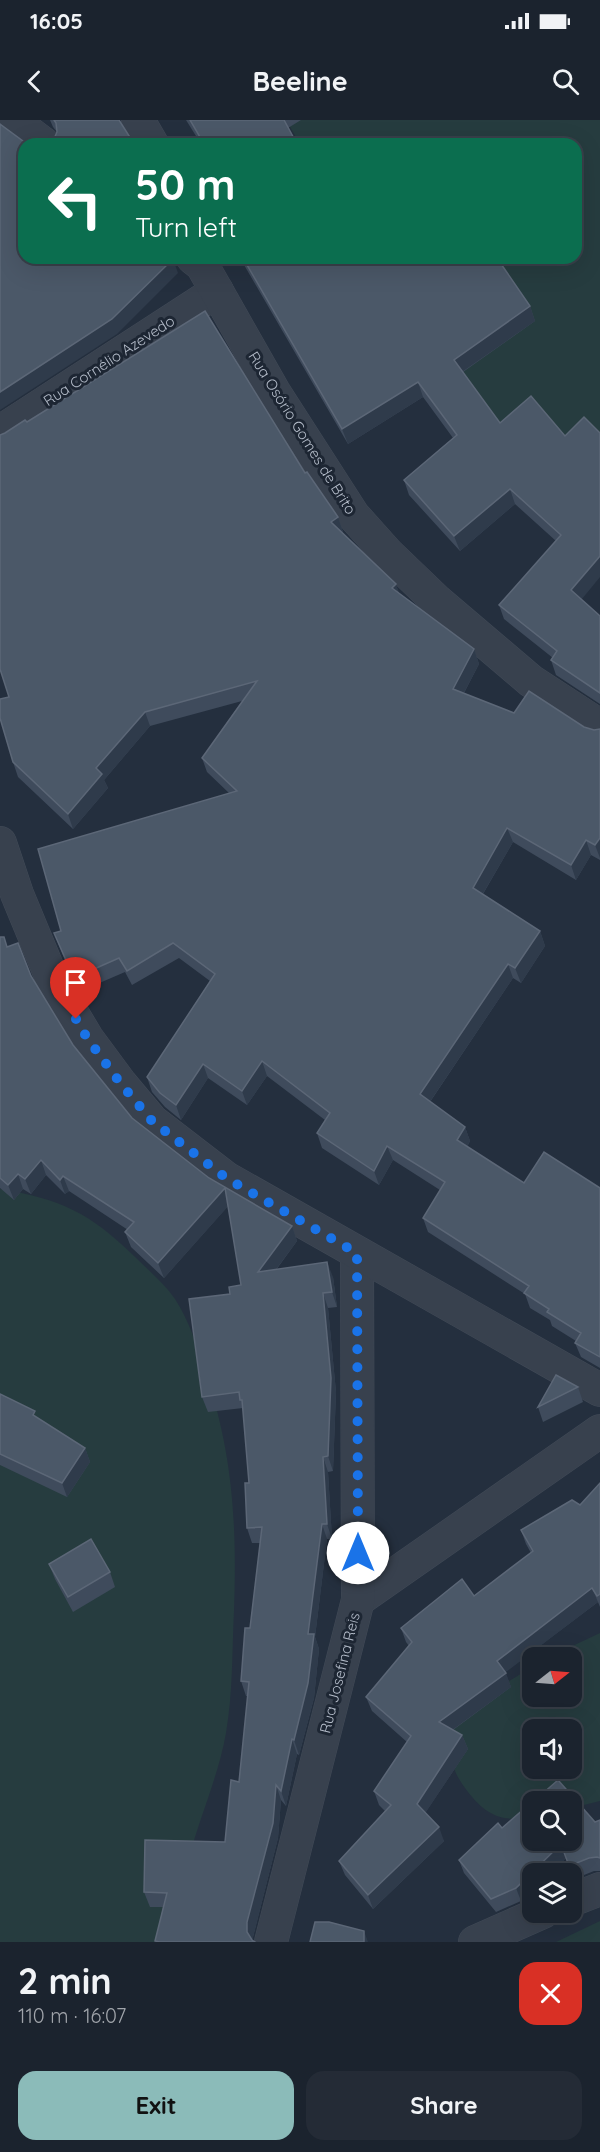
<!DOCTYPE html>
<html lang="en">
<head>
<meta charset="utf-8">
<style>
	:root { --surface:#1b232e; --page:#242b36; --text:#f1f3f6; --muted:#a0a4aa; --line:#39404a; --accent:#8bbbb9 }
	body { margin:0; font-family:Quicksand,sans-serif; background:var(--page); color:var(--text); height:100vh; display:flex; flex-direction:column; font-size:22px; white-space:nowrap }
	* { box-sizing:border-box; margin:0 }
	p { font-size:20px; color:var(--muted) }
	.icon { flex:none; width:33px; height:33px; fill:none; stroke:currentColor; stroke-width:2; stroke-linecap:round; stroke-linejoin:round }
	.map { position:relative; height:1822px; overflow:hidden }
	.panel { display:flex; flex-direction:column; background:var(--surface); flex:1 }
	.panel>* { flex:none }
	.banner { position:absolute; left:18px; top:18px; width:564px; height:126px; border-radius:18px; box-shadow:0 6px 24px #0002,0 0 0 2px var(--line); background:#0b6e4f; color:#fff; overflow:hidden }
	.needle { width:39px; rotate:73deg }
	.fabs { position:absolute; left:522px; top:1527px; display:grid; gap:12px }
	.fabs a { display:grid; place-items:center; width:60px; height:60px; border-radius:12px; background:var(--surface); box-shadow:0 6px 24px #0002,0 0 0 2px var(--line); font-size:30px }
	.pin { position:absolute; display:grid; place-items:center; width:51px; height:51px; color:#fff; margin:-62px -26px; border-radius:50% 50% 50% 0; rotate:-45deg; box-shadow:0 0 6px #0007 }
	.pin .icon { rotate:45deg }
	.me { position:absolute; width:66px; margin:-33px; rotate:0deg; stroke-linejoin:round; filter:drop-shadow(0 0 4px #0008) }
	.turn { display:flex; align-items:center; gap:21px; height:126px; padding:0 18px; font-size:27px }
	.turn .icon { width:78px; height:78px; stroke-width:2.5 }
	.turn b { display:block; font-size:42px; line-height:51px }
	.round { display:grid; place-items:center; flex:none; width:63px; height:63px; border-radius:18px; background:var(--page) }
	.headline { display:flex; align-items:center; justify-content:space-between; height:102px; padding:0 18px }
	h1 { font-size:36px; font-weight:700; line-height:45px }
	.cta { display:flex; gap:12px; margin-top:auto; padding:12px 18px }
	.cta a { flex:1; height:69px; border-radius:18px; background:var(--accent); color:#111; font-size:24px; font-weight:700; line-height:69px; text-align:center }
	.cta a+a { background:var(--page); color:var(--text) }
	.status { display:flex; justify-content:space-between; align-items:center; height:42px; padding:0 30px; background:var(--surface); direction:ltr }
	.status svg { height:16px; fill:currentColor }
	header { display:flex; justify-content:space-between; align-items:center; height:78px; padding:0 18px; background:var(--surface); font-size:27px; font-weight:700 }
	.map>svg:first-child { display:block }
	.green { fill:#263c3f; fill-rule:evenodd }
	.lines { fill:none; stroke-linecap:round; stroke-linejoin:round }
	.minor-casing { stroke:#414a57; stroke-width:34 }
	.tertiary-casing { stroke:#414a57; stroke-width:34 }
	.minor { stroke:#38414e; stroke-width:33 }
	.tertiary { stroke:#38414e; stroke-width:33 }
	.wall { fill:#3f4b5c }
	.shaded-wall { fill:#2f3b4b }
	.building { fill:#4b5868; stroke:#5c6777; stroke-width:1.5 }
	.route { stroke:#1a73e8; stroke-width:10; stroke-dasharray:0 18 }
	.labels { text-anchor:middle; stroke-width:6; stroke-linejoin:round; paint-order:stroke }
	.street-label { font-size:15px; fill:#b4bcc9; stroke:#1d2633 }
</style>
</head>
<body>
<div class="status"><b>16:05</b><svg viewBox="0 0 49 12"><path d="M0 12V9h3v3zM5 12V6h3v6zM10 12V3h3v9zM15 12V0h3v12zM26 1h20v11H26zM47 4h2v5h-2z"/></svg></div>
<header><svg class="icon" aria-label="back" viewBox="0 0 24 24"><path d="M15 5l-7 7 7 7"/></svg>Beeline<svg class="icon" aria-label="search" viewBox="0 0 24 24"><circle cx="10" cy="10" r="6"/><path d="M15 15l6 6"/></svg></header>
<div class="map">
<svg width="600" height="1822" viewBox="0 0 600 1822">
	<rect width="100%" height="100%" fill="#242f3e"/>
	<!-- green -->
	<g class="green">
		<path d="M286 0H600V434L368 138H576V24H300Z"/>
		<path d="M0 1069C61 1079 90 1093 134 1136 148 1150 164 1163 175 1179 189 1201 197 1225 205 1250 233 1334 237 1403 234 1491 232 1532 233 1572 226 1613 220 1648 206 1682 195 1717 185 1752 176 1787 167 1822H0Z"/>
		<path d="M600 1513V1681L572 1688V1682H532V1697C500 1703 484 1694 465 1668 460 1661 454 1652 453 1643 451 1633 452 1621 452 1611L498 1568 532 1547V1576H572V1538L549 1537ZM532 1610H572V1648H532Z"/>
		<path d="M600 1801V1822H556Z"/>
	</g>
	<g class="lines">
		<!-- minor casing -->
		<g class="minor-casing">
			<g id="minor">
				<path d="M138 0 152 24"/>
				<path d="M0 312 217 171"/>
				<path d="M358 1480 600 1311"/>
				<path d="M572 1780 600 1769"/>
				<path d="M271 1822 358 1480 357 1133"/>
				<path d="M475 1822 543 1792"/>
			</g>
		</g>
		<!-- tertiary casing -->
		<g class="tertiary-casing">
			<g id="tertiary">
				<path d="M12 0 44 24"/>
				<path d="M193 138 202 145 274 272 353 395 388 434 437 481 531 561 600 606"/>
				<path d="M0 723 17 774 53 861 87 918 121 964 152 1001 226 1058 600 1270"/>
			</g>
		</g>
		<!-- minor -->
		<use href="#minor" class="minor"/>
		<!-- tertiary -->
		<use href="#tertiary" class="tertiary"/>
	</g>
	<!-- wall -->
	<g class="wall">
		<path d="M50 0H120L53 21 57 12 53 7Z"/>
		<path d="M186 0H301L288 8 297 24H201Z"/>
		<path d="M240 138H325L329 145 530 186 535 201 463 252 500 303 531 276 581 479 600 496V584L556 555 551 540 553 538 504 499 499 485 556 421 515 384 460 431 409 375 404 360 453 318 423 277 348 324Z"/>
		<path d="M27 302 305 353 338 397 343 412 342 413 399 474 474 529 479 544 464 573 514 593 584 607 594 610 600 609V740L591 735 576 760 513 722 483 774 540 811 545 826 521 863 513 858 430 982 465 1007 470 1021 467 1027 524 1063 600 1068V1248L581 1237 575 1223 576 1221 552 1206 550 1200 530 1188 525 1174 428 1112 423 1098 440 1070 393 1040 379 1065 322 1028 317 1013 325 1000 267 956 247 985 208 958 181 1000 165 987 152 972 147 957 210 861 179 838 132 865 125 852 81 871 70 853 54 813 61 811 229 673 207 652 202 638 242 581 150 606 104 660 108 668 73 709 18 657 13 642 9 577 5 313Z"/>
		<path d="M0 817H4L7 827 31 856 73 925 132 998 209 1058 292 1106 297 1121 276 1150 333 1157 337 1187 328 1188 336 1272 333 1351 328 1352 332 1419H327L315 1517 319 1529 314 1578 299 1635 297 1634 286 1686 281 1680 278 1718 253 1817V1821L255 1822H155L163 1787H150L144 1772 225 1722 239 1662 248 1576H246L241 1561 250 1508 260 1423H252L247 1408 249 1363 243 1288 208 1292 202 1277 230 1174 241 1165 228 1086 164 1158 131 1127 125 1112 128 1110 69 1071 65 1074 46 1055 31 1074 23 1069 14 1080 0 1068Z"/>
		<path d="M578 1267 583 1282 543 1302 538 1287Z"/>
		<path d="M0 1274 85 1328 90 1342 67 1377 0 1345Z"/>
		<path d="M600 1363V1487L598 1482 505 1552 511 1567 453 1610 462 1615 468 1629 425 1693 444 1721 373 1789 345 1755 339 1741 385 1691 379 1685 374 1671 407 1622 372 1591 366 1577 409 1526 406 1522 401 1508 474 1476 531 1433 526 1424 521 1410 580 1385Z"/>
		<path d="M49 1444 110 1452 115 1467 73 1492 55 1459Z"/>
		<path d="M600 1700V1751H594L574 1759 566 1738 550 1754H532V1770L521 1781 496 1792 464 1753 459 1740 502 1708 595 1702Z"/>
	</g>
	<!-- shaded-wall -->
	<g class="shaded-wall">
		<path d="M173 139 178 153 117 214 0 290V272Z"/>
		<path d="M530 186 535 201 459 254 454 240Z"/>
		<path d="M418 262 423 277 348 324 342 309Z"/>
		<path d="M510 369 515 384 460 431 454 416Z"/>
		<path d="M338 397 343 412 336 417 331 402Z"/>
		<path d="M600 436V457L577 485 571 470Z"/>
		<path d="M396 464 401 478 392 468Z"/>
		<path d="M474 529 479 544 458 584 453 569Z"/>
		<path d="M145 592 150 606 104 660 108 668 73 709 68 694 96 648Z"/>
		<path d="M507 708 513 722 478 782 473 768Z"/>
		<path d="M600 718V738L595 725Z"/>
		<path d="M586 720 591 735 576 760 571 745Z"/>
		<path d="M540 811 545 826 521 863 515 848Z"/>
		<path d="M508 844 513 858 425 989 420 974Z"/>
		<path d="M262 941 267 956 247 985 242 971Z"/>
		<path d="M203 944 208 958 181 1000 176 985Z"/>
		<path d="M465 1007 470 1021 463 1035 457 1020Z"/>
		<path d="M387 1026 393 1040 379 1065 374 1051Z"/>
		<path d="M41 1040 46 1055 31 1074 25 1059Z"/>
		<path d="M18 1054 23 1069 14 1080 8 1065Z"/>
		<path d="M63 1056 69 1071 65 1074 60 1060Z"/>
		<path d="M225 1068 231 1083 164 1158 158 1143Z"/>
		<path d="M292 1106 297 1121 263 1167 258 1152Z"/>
		<path d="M327 1142 333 1157 337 1187 332 1172Z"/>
		<path d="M323 1173 328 1188 336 1272 333 1351 328 1336Z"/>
		<path d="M85 1328 90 1342 67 1377 62 1363Z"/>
		<path d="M323 1337 328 1352 332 1419 327 1404Z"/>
		<path d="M322 1404 327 1419 315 1517 319 1529 314 1578 299 1635 294 1620 308 1514Z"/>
		<path d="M592 1468 598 1482 502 1555 497 1541Z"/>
		<path d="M506 1553 511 1567 444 1616 439 1602Z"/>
		<path d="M462 1615 468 1629 422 1698 417 1684Z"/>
		<path d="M292 1619 297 1634 286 1686 281 1671Z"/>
		<path d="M276 1665 281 1680 278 1718 253 1817V1822L247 1812V1802Z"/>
		<path d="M439 1707 444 1721 373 1789 368 1775Z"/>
		<path d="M561 1724 566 1738 550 1754H532V1770L521 1781 516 1768Z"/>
		<path d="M364 1811 368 1822H364Z"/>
	</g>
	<!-- building -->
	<g class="building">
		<path d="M54 0H119L131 19 136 24H50L53 21 57 12 56 3Z"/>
		<path d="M190 0H284L297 24H204Z"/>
		<path d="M0 4 27 24H24V138L173 139 112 199 0 272Z"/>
		<path d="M243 138H325L329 145 340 138H497L530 186 454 240 500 303 531 276 565 316 584 297 600 313V436L571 470 600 496V573L551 540 557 531 499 485 561 415 510 369 454 416 404 360 457 315 418 262 342 309Z"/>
		<path d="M205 191 305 353 307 352 338 397 331 402 396 464 392 468 474 529 453 569 514 593 529 571 584 607 594 610 600 609V718L595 725 586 720 571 745 507 708 473 768 540 811 515 848 508 844 420 974 465 1007 457 1020 524 1063 544 1032 600 1068V1237L575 1223 581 1213 547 1192 549 1189 524 1173 529 1166 423 1098 445 1062 387 1026 374 1051 317 1013 330 993 262 941 242 971 203 944 176 985 160 973 147 957 215 854 173 823 127 851 119 838 76 857 65 838 54 813 61 811 38 729 237 671 202 638 257 561 145 592 96 648 102 654 68 694 13 642 0 598V579L9 577 0 549V315L5 313 25 300 27 302Z"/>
		<path d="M0 817H4L7 827 18 823 31 856 73 925 132 998 209 1058 292 1106 258 1152 327 1142 332 1172 323 1173 331 1258 328 1336 323 1337 327 1404H322L308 1514H314L308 1563 294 1620 292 1619 281 1671 276 1665 273 1703 247 1802V1812L252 1820 255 1822H160L155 1821 167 1773 144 1772 145 1720 225 1722 231 1660 239 1662 249 1562 241 1561 245 1508H250L262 1407 247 1408 245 1363H249L242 1280H240L239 1272 202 1277 189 1179 230 1174 229 1167 241 1165 225 1068 158 1143 125 1112 134 1102 63 1056 60 1060 41 1040 25 1059 18 1054 8 1065 0 1058Z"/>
		<path d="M556 1255 578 1267 538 1287Z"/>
		<path d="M0 1274 35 1291 33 1295 85 1328 62 1363 0 1334Z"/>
		<path d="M600 1363V1474L597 1476 592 1468 497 1541 506 1553 439 1602 462 1615 417 1684 439 1707 368 1775 339 1741 391 1685 374 1671 411 1616 366 1577 412 1522 401 1508 462 1459 474 1476 533 1431 521 1410 572 1380 580 1385Z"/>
		<path d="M91 1419 110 1452 68 1477 49 1444Z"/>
		<path d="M558 1660 595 1702 600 1700V1738L597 1737 589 1738 569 1746 561 1724 516 1768 491 1779 459 1740 498 1703 502 1708 532 1682V1720H572V1682H533Z"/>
		<path d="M315 1802H329L364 1811V1822H310Z"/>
	</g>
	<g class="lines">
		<!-- route -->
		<path class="route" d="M76 899 87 918 121 964 152 1001 226 1058 357 1133 358 1433"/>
	</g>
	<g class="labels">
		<!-- street labels -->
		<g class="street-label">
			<text transform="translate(109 241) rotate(-33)" y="5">Rua Cornélio Azevedo</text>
			<text transform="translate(302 313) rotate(58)" y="5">Rua Osório Gomes de Brito</text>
			<text transform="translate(340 1553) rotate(-76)" y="5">Rua Josefina Reis</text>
		</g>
	</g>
</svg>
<div class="fabs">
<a><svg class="needle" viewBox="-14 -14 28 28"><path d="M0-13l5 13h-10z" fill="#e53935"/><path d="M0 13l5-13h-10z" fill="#a0a4aa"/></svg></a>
<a><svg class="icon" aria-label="sound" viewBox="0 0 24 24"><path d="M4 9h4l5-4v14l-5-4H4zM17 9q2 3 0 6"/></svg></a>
<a><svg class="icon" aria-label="search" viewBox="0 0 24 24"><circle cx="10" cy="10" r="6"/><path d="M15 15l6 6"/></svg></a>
<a><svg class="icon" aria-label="layers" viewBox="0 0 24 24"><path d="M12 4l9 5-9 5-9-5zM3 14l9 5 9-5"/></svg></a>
</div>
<div class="pin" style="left:76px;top:899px;background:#d93025"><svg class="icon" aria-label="arrive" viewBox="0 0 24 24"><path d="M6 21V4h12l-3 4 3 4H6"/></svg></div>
<svg class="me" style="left:358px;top:1433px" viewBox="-20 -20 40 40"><circle r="19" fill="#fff"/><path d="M0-13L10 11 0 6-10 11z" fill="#1a73e8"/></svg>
<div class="banner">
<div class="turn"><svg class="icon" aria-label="left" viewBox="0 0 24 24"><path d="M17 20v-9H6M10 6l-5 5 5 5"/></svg><div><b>50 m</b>Turn left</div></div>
</div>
</div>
<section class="panel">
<div class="headline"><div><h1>2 min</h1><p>110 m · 16:07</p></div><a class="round" style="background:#d93025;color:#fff"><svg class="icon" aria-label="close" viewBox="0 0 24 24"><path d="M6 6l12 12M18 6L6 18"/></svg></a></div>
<div class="cta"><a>Exit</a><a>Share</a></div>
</section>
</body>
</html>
